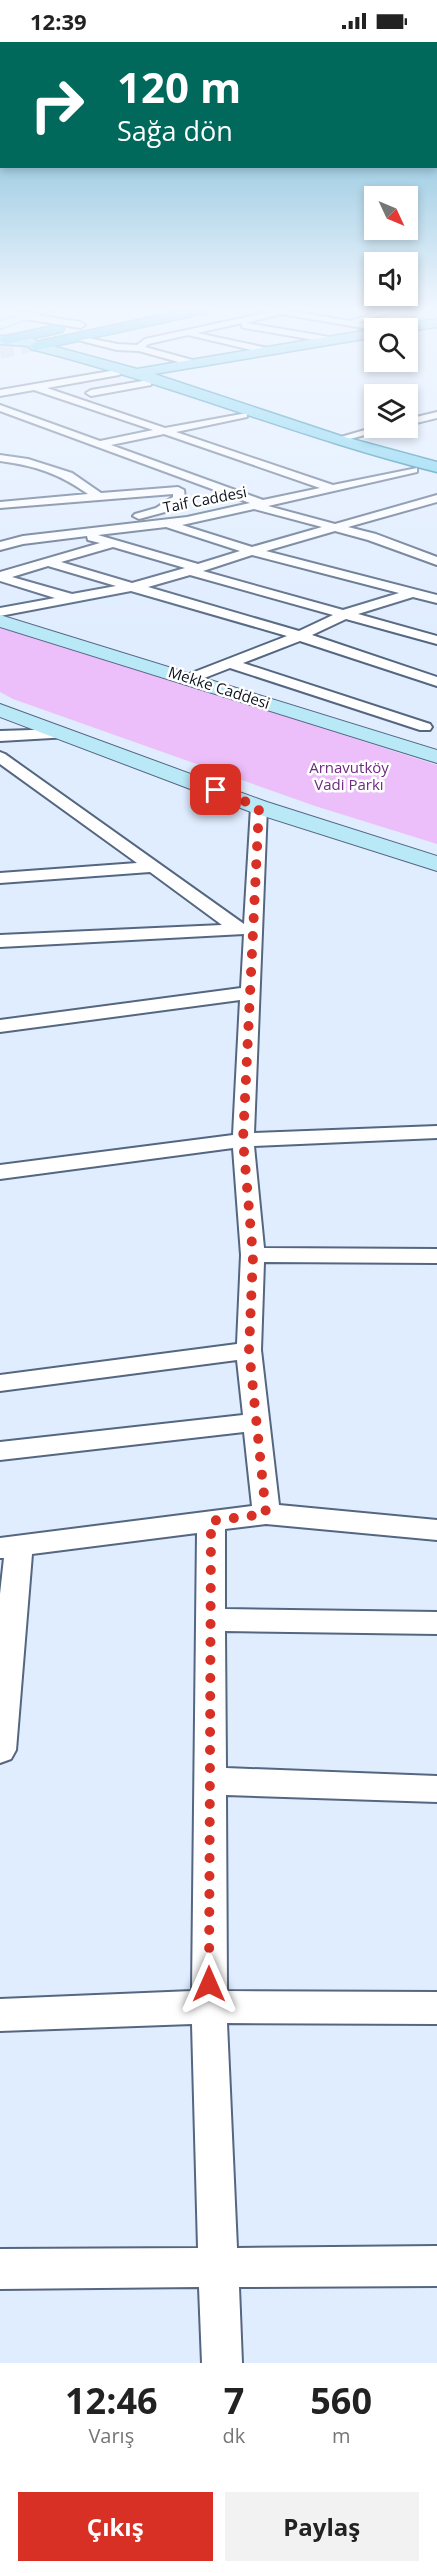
<!DOCTYPE html>
<html lang="tr">
<head>
<meta charset="utf-8">
<style>
	:root { --surface:#fff; --page:#f2f2f2; --text:#222; --muted:#767676; --accent:#d93025 }
	body { margin:0; font-family:"Open Sans",sans-serif; background:var(--page); color:var(--text); height:100vh; display:flex; flex-direction:column; font-size:22px; white-space:nowrap }
	* { box-sizing:border-box; margin:0 }
	p { font-size:20px; color:var(--muted) }
	.icon { flex:none; width:33px; height:33px; fill:none; stroke:currentColor; stroke-width:2; stroke-linecap:round; stroke-linejoin:round }
	.map { position:relative; height:2321px; overflow:hidden }
	.drawer { display:flex; flex-direction:column; background:var(--surface); flex:1 }
	.drawer>* { flex:none }
	.top-card { position:absolute; left:0px; top:0px; width:438px; height:126px; box-shadow:0 3px 9px #0003; background:#00695c; color:#fff; overflow:hidden }
	.needle { width:39px; rotate:134deg }
	.controls { position:absolute; left:364px; top:144px; display:grid; gap:12px }
	.controls a { display:grid; place-items:center; width:54px; height:54px; border-radius:0px; background:var(--surface); box-shadow:0 3px 9px #0003; font-size:30px }
	.pin { position:absolute; display:grid; place-items:center; width:51px; height:51px; color:#fff; margin:-26px; border-radius:12px; box-shadow:0 3px 9px #0006 }
	.me { position:absolute; width:66px; margin:-33px; rotate:0deg; stroke-linejoin:round; filter:drop-shadow(0 0 4px #0008) }
	.turn { display:flex; align-items:center; gap:21px; height:126px; padding:0 18px; font-size:27px }
	.turn .icon { width:78px; height:78px; stroke-width:2.5 }
	.turn b { display:block; font-size:42px; line-height:51px }
	.eta { display:flex; justify-content:space-evenly; align-items:center; height:102px; text-align:center }
	.eta b { font-size:36px; font-weight:700; line-height:42px }
	.cta { display:flex; gap:12px; margin-top:auto; padding:12px 18px }
	.cta a { flex:1; height:69px; border-radius:0px; background:var(--accent); color:#fff; font-size:24px; font-weight:700; line-height:69px; text-align:center }
	.cta a+a { background:var(--page); color:var(--text) }
	.status { display:flex; justify-content:space-between; align-items:center; height:42px; padding:0 30px; background:var(--surface); direction:ltr }
	.status svg { height:16px; fill:currentColor }
	.map>svg:first-child { display:block }
	.green { fill:#edbffa }
	.lines { fill:none; stroke-linecap:round; stroke-linejoin:round }
	.highway-tunnel { stroke:#c0ccdd; stroke-width:14; stroke-dasharray:14 7; stroke-linecap:butt }
	.street-casing { stroke:#556681; stroke-width:4 }
	.secondary-casing { stroke:#556681; stroke-width:2 }
	.primary-casing { stroke:#127a9e; stroke-width:3 }
	.highway-casing { stroke:#127a9e; stroke-width:3 }
	.street { fill:#fff; fill-rule:evenodd }
	.secondary { fill:#b9e8f7; fill-rule:evenodd }
	.primary { fill:#73d0ee; fill-rule:evenodd }
	.highway { fill:#15b1e3; fill-rule:evenodd }
	.route { stroke:#d93025; stroke-width:10; stroke-dasharray:0 18 }
	.labels { text-anchor:middle; stroke-width:5; stroke-linejoin:round; paint-order:stroke }
	.far-street-label { font-size:15px; fill:#0c131d; stroke:#fff }
	.far-park-label { font-size:15px; fill:#6e2b80; stroke:#fff }
</style>
</head>
<body>
<div class="status"><b>12:39</b><svg viewBox="0 0 49 12"><path d="M0 12V9h3v3zM5 12V6h3v6zM10 12V3h3v9zM15 12V0h3v12zM26 1h20v11H26zM47 4h2v5h-2z"/></svg></div>
<div class="map">
<svg width="437" height="2321" viewBox="0 0 437 2321">
	<rect width="100%" height="100%" fill="#e0edff"/>
	<!-- green -->
	<path class="green" d="M0 583 437 723V802L315 764 13 657 0 650Z"/>
	<g class="lines">
		<!-- highway-tunnel -->
		<path class="highway-tunnel" d="M0 310 50 299"/>
		<!-- street casing -->
		<g class="street-casing">
			<g id="street">
				<path d="M262 267H280L349 279 389 267H402L358 280 381 286 375 288 281 272 246 281 335 296 336 298 332 301 245 286 242 285V281L197 291 272 307 273 309 269 312 188 293 148 302 145 305 196 319V323L193 324 139 309 117 308 70 296 74 293 117 302 137 303 145 297 270 270Z"/>
				<path d="M22 271 81 280 85 283 81 286 19 276V272Z"/>
				<path d="M116 328 121 331 119 333 47 346 165 386 247 371V375L176 390 333 443 417 426V430L268 464 335 482 437 453V460L348 485 376 492 437 515V523L368 498 335 489 266 509 437 553V561L413 555 358 572 437 594V602L346 577 312 593 437 635V644L300 599 243 621 430 682 432 685 430 688H420L230 626 194 640H184L182 637 184 634 287 594 131 549 0 574V566L55 556 0 539V530L100 501 88 498 87 494 23 502 0 508V500L23 494 187 475 250 461 0 369V363L100 399 153 388 34 348 0 354V348ZM164 392 320 446 263 458 111 403ZM254 467 322 485 252 505 182 483ZM166 485 240 509 198 522 98 493ZM113 505 185 526 132 541 61 520ZM252 513 399 551 343 568 203 529ZM48 524 116 544 72 552 12 535ZM190 533 333 573 299 589 148 545Z"/>
				<path d="M148 338 151 339V343L91 354 86 351 91 348Z"/>
				<path d="M437 370V376L408 383V377Z"/>
				<path d="M375 385 391 386 346 398 341 395Z"/>
				<path d="M0 413 28 417 72 431 101 451 178 445 184 448 185 456 165 470 139 477 133 474 135 472 156 466 173 455V452L0 466V460L88 452C58 431 36 424 0 419Z"/>
				<path d="M64 687 69 689 72 692 69 695 0 699V689Z"/>
				<path d="M0 710 5 712 244 882 251 765 259 760 265 762 267 765 254 1091 437 1084V1096L254 1104 264 1206 437 1207V1221L264 1220 261 1308 279 1463 437 1478V1498L266 1482 225 1487V1567L437 1570V1592L225 1589 226 1726 437 1734V1760L226 1753 227 1949 437 1950V1982L227 1981 237 2206 437 2204V2244L239 2245 242 2321H202L199 2245 0 2247V2207L198 2206 192 1982 0 1989V1957L192 1949 197 1491 32 1512 16 1708 11 1717 0 1721V1552L4 1516H0V1496L252 1464 244 1390 0 1418V1400L243 1373 237 1318 0 1349V1333L237 1302 241 1213 233 1106 0 1137V1123L233 1093 240 958 0 990V978L241 946 244 892 0 905V893L222 883 150 830 0 841V831L137 821 0 722Z"/>
			</g>
		</g>
		<!-- secondary casing -->
		<g class="secondary-casing">
			<g id="secondary">
				<path d="M38 267H55L0 287V279Z"/>
				<path d="M0 573 437 708V721L0 585Z"/>
				<path d="M0 662 267 760 437 814V829L251 770 0 675Z"/>
			</g>
		</g>
		<!-- primary casing -->
		<g class="primary-casing">
			<g id="primary">
				<path d="M437 277V285L408 289V286H396L402 282Z"/>
				<path d="M375 287V295L154 332 341 394 437 420V430C300 396 169 341 31 307L28 304 0 302V294L31 296 41 301 137 327Z"/>
			</g>
		</g>
		<!-- highway casing -->
		<g class="highway-casing">
			<g id="highway">
				<path d="M189 267H212L206 271 36 308 29 304 36 300Z"/>
				<path d="M58 283 64 287 62 290 6 302 0 299 1 295Z"/>
			</g>
		</g>
		<!-- street -->
		<use href="#street" class="street"/>
		<!-- secondary -->
		<use href="#secondary" class="secondary"/>
		<!-- primary -->
		<use href="#primary" class="primary"/>
		<!-- highway -->
		<use href="#highway" class="highway"/>
	</g>
	<!-- sky -->
	<linearGradient id="sky" x2="0" y2="1"><stop stop-color="#62adcd"/><stop offset="0.45" stop-color="#f1f7ff"/><stop offset="1" stop-color="#f1f7ff" stop-opacity="0"/></linearGradient>
	<rect width="437" height="592" fill="url(#sky)"/>
	<g class="lines">
		<!-- route -->
		<path class="route" d="M209 1942 211 1479 266 1472 249 1308 253 1214 243 1098 259 765 216 748"/>
	</g>
	<g class="labels">
		<!-- far-street labels -->
		<g class="far-street-label">
			<text transform="translate(205 458) rotate(-11)" y="5">Taif Caddesi</text>
			<text transform="translate(219 646) rotate(18)" y="5">Mekke Caddesi</text>
		</g>
		<!-- far-park labels -->
		<g class="far-park-label">
			<text x="349" y="731">Arnavutköy<tspan x="349" dy="17">Vadi Parkı</tspan></text>
		</g>
	</g>
</svg>
<div class="controls">
<a><svg class="needle" viewBox="-14 -14 28 28"><path d="M0-13l5 13h-10z" fill="#e53935"/><path d="M0 13l5-13h-10z" fill="#767676"/></svg></a>
<a><svg class="icon" aria-label="sound" viewBox="0 0 24 24"><path d="M4 9h4l5-4v14l-5-4H4zM17 9q2 3 0 6"/></svg></a>
<a><svg class="icon" aria-label="search" viewBox="0 0 24 24"><circle cx="10" cy="10" r="6"/><path d="M15 15l6 6"/></svg></a>
<a><svg class="icon" aria-label="layers" viewBox="0 0 24 24"><path d="M12 4l9 5-9 5-9-5zM3 14l9 5 9-5"/></svg></a>
</div>
<div class="pin" style="left:216px;top:748px;background:#d93025"><svg class="icon" aria-label="arrive" viewBox="0 0 24 24"><path d="M6 21V4h12l-3 4 3 4H6"/></svg></div>
<svg class="me" style="left:209px;top:1942px" viewBox="-20 -20 40 40"><path d="M0-17L14 15 0 8-14 15z" fill="#d93025" stroke="#fff" stroke-width="4"/></svg>
<div class="top-card">
<div class="turn"><svg class="icon" aria-label="right" viewBox="0 0 24 24"><path d="M7 20v-9h11M14 6l5 5-5 5"/></svg><div><b>120 m</b>Sağa dön</div></div>
</div>
</div>
<section class="drawer">
<div class="eta">
<div><b>12:46</b><p>Varış</p></div>
<div><b>7</b><p>dk</p></div>
<div><b>560</b><p>m</p></div>
</div>
<div class="cta"><a>Çıkış</a><a>Paylaş</a></div>
</section>
</body>
</html>
